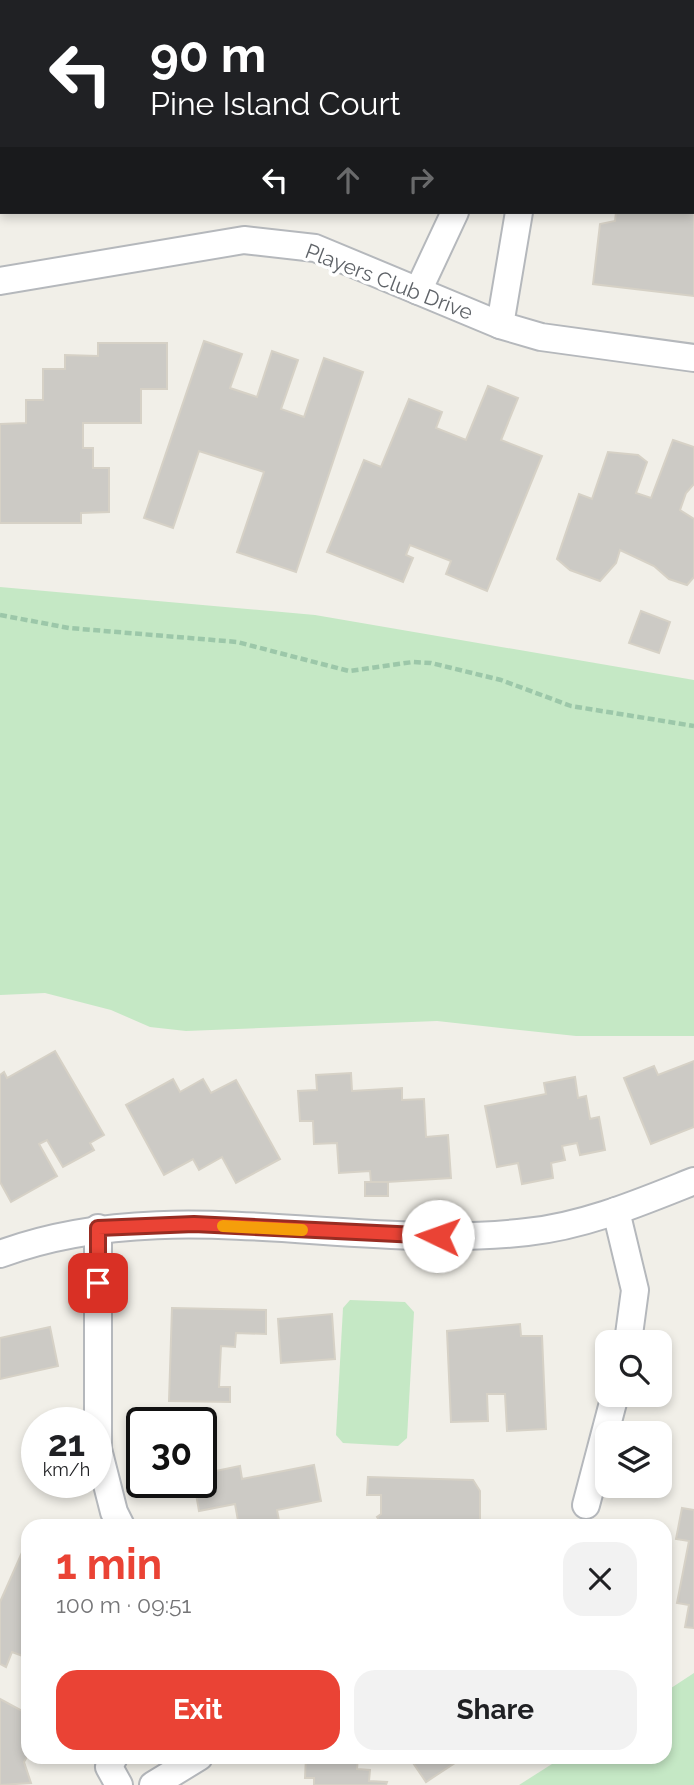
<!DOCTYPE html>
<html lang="en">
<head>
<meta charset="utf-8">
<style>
	:root { --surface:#fff; --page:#f2f2f2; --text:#202124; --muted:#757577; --accent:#ea4335 }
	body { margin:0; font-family:Raleway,sans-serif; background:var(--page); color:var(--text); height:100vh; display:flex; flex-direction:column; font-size:26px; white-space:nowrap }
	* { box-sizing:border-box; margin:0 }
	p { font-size:23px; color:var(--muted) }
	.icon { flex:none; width:38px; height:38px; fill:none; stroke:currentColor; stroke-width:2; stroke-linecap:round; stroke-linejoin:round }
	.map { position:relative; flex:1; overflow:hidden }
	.sheet { position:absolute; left:21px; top:1519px; width:651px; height:245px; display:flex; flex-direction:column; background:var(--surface); border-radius:21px; box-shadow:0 4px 10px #0003 }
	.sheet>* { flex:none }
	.hud { position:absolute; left:0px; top:0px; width:695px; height:214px; box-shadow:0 4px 10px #0003; background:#202124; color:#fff; overflow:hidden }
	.fabs { position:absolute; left:595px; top:1330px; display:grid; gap:14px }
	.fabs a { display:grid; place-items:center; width:77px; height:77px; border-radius:14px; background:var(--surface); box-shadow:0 4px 10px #0003; font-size:35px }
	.speed { position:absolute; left:21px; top:1407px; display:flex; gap:14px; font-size:35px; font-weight:700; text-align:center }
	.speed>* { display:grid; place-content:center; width:91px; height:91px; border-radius:50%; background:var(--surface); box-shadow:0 4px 10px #0003; line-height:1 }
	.speed small { font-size:18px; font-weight:400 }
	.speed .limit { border:4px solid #111; border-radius:10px; background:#fff; color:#111 }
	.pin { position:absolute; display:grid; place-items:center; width:60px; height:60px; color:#fff; margin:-30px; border-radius:14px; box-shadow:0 4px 10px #0006 }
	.me { position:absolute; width:77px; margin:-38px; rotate:273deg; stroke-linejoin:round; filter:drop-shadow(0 0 5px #0008) }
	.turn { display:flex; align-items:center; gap:24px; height:147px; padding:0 35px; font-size:32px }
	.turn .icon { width:91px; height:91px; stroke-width:2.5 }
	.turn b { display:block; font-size:49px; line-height:60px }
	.lanes { display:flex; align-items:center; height:66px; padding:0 35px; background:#0003; justify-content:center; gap:35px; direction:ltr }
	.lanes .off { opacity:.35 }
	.round { display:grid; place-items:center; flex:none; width:74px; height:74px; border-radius:21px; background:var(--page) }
	.head { display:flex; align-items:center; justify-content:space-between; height:119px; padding:0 35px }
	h1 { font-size:42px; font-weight:700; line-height:52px; color:var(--accent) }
	.primary-button { display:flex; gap:14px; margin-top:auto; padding:14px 35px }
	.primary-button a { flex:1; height:80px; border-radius:21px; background:var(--accent); color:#fff; font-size:28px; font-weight:700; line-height:80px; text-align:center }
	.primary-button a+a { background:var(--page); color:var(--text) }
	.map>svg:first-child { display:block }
	.green { fill:#c5e8c5 }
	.building { fill:#cccac5; stroke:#d6d1c6; stroke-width:2 }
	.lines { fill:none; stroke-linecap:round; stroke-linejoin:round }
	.minor-casing { stroke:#b5b8bc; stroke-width:30 }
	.path { stroke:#9cc7a9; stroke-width:4.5; stroke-dasharray:7 3.5; stroke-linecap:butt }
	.minor { stroke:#fff; stroke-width:26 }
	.route-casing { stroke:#982c22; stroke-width:18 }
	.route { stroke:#ea4335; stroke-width:12 }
	.slow { stroke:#f59e0b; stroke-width:12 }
	.labels { text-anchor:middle; stroke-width:7; stroke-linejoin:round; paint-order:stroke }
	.street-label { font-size:21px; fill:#5f6368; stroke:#fff }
</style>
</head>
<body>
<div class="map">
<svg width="694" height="1785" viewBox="0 0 694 1785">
	<rect width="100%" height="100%" fill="#f1efe8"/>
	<!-- green -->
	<g class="green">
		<path d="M0 0H378L2 2 0 81Z"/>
		<path d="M0 587 315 615 694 680V1036H576L437 1021 186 1031 150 1027 111 1010 45 993 0 995Z"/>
		<path d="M350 1300 405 1302 414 1312 407 1438 398 1446 343 1443 336 1435 343 1308Z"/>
		<path d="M694 1673V1785H519L563 1757H665V1692Z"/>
	</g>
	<!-- building -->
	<g class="building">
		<path d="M565 0H671L564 2Z"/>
		<path d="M694 194V296L593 284 600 224 615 221 616 212H693Z"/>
		<path d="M204 341 242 354 230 388 257 397 272 351 298 360 281 409 304 417 324 358 363 372 296 572 237 552 264 472 199 451 173 528 144 518Z"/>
		<path d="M98 343H167V389H141V423H83V448H93V468H109V512L81 513V523H0V424L26 423V400H43V369H65V355L98 356Z"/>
		<path d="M488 386 518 398 501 440 542 456 487 591 446 574 451 561 410 545 406 555 413 558 403 582 327 552 364 460 381 467 409 399 442 412 436 428 466 440Z"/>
		<path d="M673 440 694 447V484L686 493 680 510 694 519V577L687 585 669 579 654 566 620 550 616 563 600 581 570 570 557 559 579 494 592 499 608 452 638 455 647 462 636 493 651 498Z"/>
		<path d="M641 611 670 622 659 653 629 643Z"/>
		<path d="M55 1051 104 1135 90 1143 94 1150 63 1167 47 1140 39 1144 57 1176 11 1202 0 1182V1075L4 1072 7 1078Z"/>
		<path d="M694 1061V1127L651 1144 624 1078 654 1066 658 1075Z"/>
		<path d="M351 1073 352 1091 402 1088V1100L424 1099 426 1137 448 1135 451 1178 371 1183 370 1171 339 1173 337 1143 314 1144 313 1121H300L298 1091 317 1090 316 1075Z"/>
		<path d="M575 1077 578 1098 586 1096 590 1119 599 1117 605 1150 580 1155 577 1143 562 1146 565 1160 551 1163 553 1178 522 1184 518 1163 497 1167 485 1106 546 1094 544 1083Z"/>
		<path d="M173 1079 180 1092 203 1079 211 1093 236 1080 280 1159 236 1183 222 1157 199 1170 193 1159 164 1175 126 1105Z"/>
		<rect x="365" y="1182" width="23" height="14"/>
		<path d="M172 1308 266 1310V1334L236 1333 235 1347 221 1346 219 1387H230V1402L169 1401Z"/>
		<path d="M332 1314 335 1359 281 1363 278 1319Z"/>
		<path d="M520 1324 521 1336H542L546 1429 507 1431 505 1394H487L488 1421 451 1422 447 1331Z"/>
		<path d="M50 1327 58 1366 0 1379V1338Z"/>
		<path d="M314 1465 321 1501 277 1510 280 1526H239L235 1504 199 1511 194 1482H201V1474L240 1466 242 1479Z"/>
		<path d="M368 1477 473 1480 480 1491V1526H383L377 1517 381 1514V1495H367Z"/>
		<path d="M682 1508 694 1510V1628L685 1627 689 1605 677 1603 689 1541 676 1539Z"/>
		<path d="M24 1548 28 1549V1658L12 1652 6 1667 0 1664V1602Z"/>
		<path d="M0 1699 28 1714V1755L24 1762 31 1783 0 1785Z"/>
		<path d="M306 1757H358L357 1769 370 1770 369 1781 387 1782 386 1785H314V1778H305Z"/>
		<path d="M409 1757H464L426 1782Z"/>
	</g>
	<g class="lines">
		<!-- minor casing -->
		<g class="minor-casing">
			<g id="minor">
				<path d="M693 92H694"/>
				<path d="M0 281 244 240 315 248 500 325 541 337 694 358"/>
				<path d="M418 291 455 212"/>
				<path d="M500 325 519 212"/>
				<path d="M616 1211 635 1290 628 1342"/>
				<path d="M98 1228V1449L114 1512 121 1526"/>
				<path d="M0 1254C170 1191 352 1252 527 1232 585 1226 641 1202 694 1181"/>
				<path d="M586 1505 615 1395"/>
				<path d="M114 1757 109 1767 119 1785"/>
				<path d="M153 1785 199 1757"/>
			</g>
		</g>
		<!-- path -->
		<path class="path" d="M0 615 69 628 237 642 349 671 413 662 431 663 501 680 571 706 694 726"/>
		<!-- minor -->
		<use href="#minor" class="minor"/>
	</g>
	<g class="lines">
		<!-- route casing -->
		<g class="route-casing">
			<path id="route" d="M98 1283V1228L194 1224 438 1236"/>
		</g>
		<!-- route -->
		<use href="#route" class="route"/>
		<!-- slow -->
		<path class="slow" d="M223 1226 302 1230"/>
	</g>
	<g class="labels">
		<!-- street labels -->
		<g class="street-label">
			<text transform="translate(389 282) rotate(21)" y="7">Players Club Drive</text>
		</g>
	</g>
</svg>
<div class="fabs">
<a><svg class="icon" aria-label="search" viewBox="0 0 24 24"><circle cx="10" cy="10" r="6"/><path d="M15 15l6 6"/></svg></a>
<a><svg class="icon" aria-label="layers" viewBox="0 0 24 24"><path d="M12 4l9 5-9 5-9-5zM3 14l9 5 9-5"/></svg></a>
</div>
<div class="speed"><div>21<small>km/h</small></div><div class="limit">30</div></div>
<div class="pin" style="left:98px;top:1283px;background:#d93025"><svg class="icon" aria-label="arrive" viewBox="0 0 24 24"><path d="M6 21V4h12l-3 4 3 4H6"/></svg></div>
<svg class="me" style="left:438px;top:1236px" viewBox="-20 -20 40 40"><circle r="19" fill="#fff"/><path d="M0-13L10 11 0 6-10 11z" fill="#ea4335"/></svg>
<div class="hud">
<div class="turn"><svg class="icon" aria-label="left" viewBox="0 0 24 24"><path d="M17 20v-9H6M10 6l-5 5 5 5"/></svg><div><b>90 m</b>Pine Island Court</div></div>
<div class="lanes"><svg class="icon" aria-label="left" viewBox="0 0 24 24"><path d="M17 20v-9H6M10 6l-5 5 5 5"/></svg><svg class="icon off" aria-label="ahead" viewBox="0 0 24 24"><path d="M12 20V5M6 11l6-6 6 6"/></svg><svg class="icon off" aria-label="right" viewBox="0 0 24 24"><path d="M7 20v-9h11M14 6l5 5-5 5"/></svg></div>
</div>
<section class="sheet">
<div class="head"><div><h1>1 min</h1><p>100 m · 09:51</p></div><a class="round"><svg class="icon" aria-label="close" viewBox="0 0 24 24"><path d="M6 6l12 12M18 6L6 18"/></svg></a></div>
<div class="primary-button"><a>Exit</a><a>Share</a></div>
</section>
</div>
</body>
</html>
